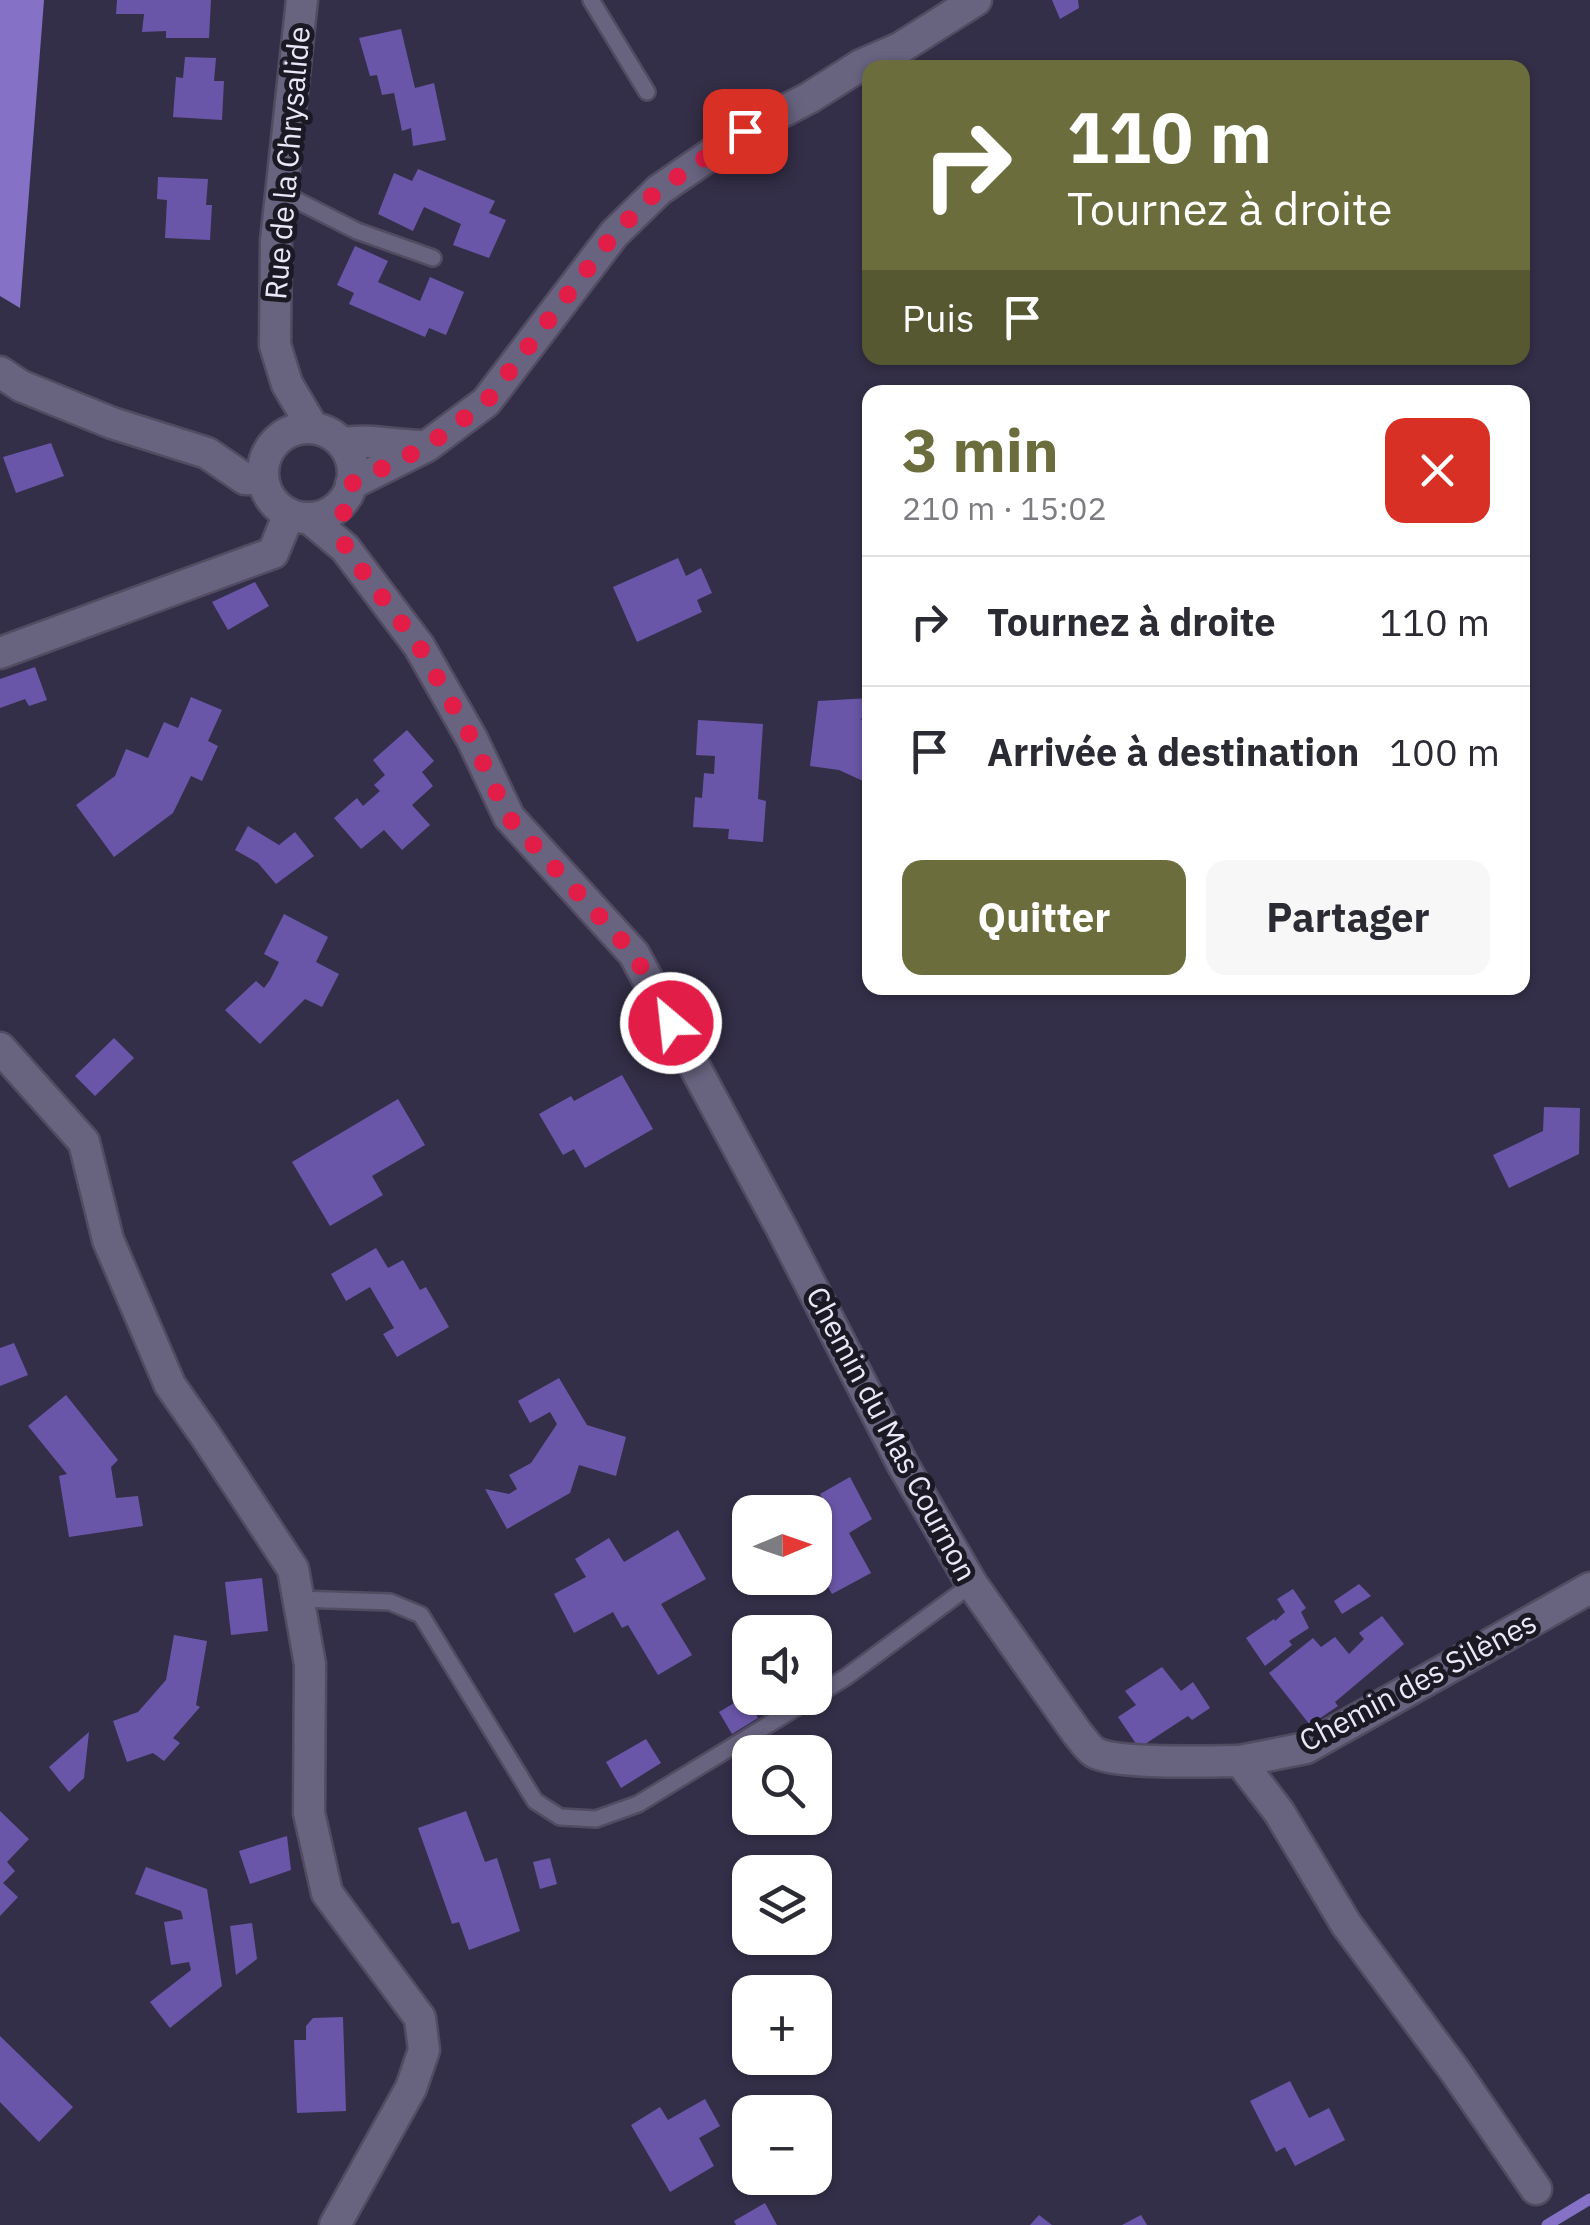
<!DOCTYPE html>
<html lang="fr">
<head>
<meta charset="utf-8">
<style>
	:root { --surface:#fff; --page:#f7f7f7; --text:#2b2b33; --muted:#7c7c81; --line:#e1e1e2; --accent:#6b6e3c }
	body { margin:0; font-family:"IBM Plex Sans",sans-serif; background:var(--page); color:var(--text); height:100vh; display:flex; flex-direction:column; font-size:38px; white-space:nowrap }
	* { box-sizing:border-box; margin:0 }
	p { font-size:32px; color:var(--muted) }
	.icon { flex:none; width:55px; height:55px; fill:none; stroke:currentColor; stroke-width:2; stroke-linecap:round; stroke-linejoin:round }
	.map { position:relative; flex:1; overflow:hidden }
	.side { position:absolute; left:862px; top:385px; width:668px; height:610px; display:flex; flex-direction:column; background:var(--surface); border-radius:20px; box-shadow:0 2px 8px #0004 }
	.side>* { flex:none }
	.hud { position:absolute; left:862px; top:60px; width:668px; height:305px; border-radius:20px; box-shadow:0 2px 8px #0004; background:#6b6e3c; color:#fff; overflow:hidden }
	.needle { width:65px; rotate:88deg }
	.tools { position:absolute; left:732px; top:1495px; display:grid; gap:20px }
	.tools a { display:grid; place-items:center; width:100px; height:100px; border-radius:20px; background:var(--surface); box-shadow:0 2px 8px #0004; font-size:50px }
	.pin { position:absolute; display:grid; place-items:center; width:85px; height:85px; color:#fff; margin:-42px; border-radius:20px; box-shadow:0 5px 15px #0006 }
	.me { position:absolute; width:110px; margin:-55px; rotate:332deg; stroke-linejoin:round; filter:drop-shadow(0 0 8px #0008) }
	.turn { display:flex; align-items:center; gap:35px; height:210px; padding:0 40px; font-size:45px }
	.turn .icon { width:130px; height:130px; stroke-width:2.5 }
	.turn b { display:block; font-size:70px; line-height:85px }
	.then { display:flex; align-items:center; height:95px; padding:0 40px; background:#0003; gap:20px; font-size:38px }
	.round { display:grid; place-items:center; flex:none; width:105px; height:105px; border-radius:20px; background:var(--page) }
	.overview { display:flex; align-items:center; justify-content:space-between; height:170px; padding:0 40px }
	h1 { font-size:60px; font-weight:700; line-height:75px; color:var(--accent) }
	.button { display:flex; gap:20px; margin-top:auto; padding:20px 40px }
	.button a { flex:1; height:115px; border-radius:20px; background:var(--accent); color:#fff; font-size:40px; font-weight:700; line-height:115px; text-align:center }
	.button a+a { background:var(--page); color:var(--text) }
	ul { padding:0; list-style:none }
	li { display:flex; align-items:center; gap:30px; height:130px; padding:0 40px; border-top:2px solid var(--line) }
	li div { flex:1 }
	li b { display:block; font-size:38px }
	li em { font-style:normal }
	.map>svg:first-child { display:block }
	.water { fill:#8572c6 }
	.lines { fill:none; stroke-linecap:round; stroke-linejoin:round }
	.stream { stroke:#8572c6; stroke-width:11 }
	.building { fill:#6a56a8 }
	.service-casing { stroke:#524c62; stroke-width:20 }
	.minor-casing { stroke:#524c62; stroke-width:35 }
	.service { stroke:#68637f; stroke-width:15 }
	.minor { stroke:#68637f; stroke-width:30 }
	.route { stroke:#e11d48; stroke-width:18; stroke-dasharray:0 32.4 }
	.labels { text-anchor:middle; stroke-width:10; stroke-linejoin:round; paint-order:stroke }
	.street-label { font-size:30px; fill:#eae7f8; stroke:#1b1924 }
</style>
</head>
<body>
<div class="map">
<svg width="1590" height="2225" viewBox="0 0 1590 2225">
	<rect width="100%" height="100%" fill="#342f48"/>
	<!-- water -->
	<path class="water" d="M0 0H44L20 308 0 296Z"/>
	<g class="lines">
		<!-- stream -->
		<path class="stream" d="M1547 2225 1590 2199"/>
	</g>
	<!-- building -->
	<g class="building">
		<path d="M117 0H211L209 38H166V31L142 32 144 14H116Z"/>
		<path d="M1052 0H1078L1079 8 1060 19Z"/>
		<path d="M401 29 415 88 434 83 446 140 413 146 411 128 402 131 394 93 382 95 377 75 370 76 359 38Z"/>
		<path d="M185 57 216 58 214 81H224L222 120 173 117 176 77 183 78Z"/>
		<path d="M418 169 495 201 489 213 506 220 489 258 453 245 461 224 424 207 413 231 378 214 394 173 412 181Z"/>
		<path d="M158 177 208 179 206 205H212L210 240 165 238 167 200 157 199Z"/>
		<path d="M355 246 388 261 378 282 420 301 430 277 464 292 446 335 429 328 425 337 349 304 354 293 337 285Z"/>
		<path d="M51 443 64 476 16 493 3 457Z"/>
		<path d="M678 558 686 576 701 568 712 593 697 600 702 612 637 642 613 587Z"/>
		<path d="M255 582 269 606 228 630 212 602Z"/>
		<path d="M35 667 47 700 29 706 25 699 0 708V679Z"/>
		<path d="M191 697 222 710 208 741 218 746 202 781 191 776 173 813 114 857 76 805 115 776 126 749 148 758 164 722 178 728Z"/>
		<path d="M870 698 861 720 870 724V765L863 781 839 770 810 766 818 701Z"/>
		<path d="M698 720 763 724 758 799 766 801 763 842 728 839 729 829 693 827 695 797 702 798 704 773 714 774 715 756 696 755Z"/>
		<path d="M407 730 434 761 422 772 433 786 412 805 430 825 402 850 384 830 361 849 334 818 357 798 363 806 380 791 374 785 385 775 373 760Z"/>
		<path d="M248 826 279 845 295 832 314 856 276 884 258 863 235 850Z"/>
		<path d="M284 914 328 937 316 962 339 974 322 1007 305 999 260 1044 225 1010 256 981 264 988 270 980 279 962 264 954Z"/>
		<path d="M114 1038 134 1058 95 1096 75 1076Z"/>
		<path d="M622 1075 653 1129 585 1168 574 1149 563 1155 539 1114 571 1096 574 1101Z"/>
		<path d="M398 1099 425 1145 372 1176 383 1195 330 1226 292 1162Z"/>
		<path d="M1544 1107 1580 1108 1579 1154 1509 1188 1493 1155 1543 1131Z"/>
		<path d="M376 1248 388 1268 403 1260 420 1290 426 1287 449 1327 397 1357 383 1334 394 1328 370 1287 346 1301 331 1274Z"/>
		<path d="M14 1343 28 1375 0 1386V1348Z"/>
		<path d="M559 1378 587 1425 626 1437 616 1476 579 1465 570 1493 507 1529 485 1489 509 1494 517 1489 509 1475 531 1463 557 1424 550 1412 530 1423 518 1401Z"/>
		<path d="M66 1395 118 1460 111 1467 116 1498 138 1496 143 1526 69 1537 59 1476 67 1474 28 1426Z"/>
		<path d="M850 1477 872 1519 849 1533 871 1573 832 1594 815 1564V1512H807L825 1503 820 1494Z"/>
		<path d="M678 1530 706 1579 661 1604 692 1655 658 1675 628 1625 622 1628 613 1612 574 1633 554 1594 586 1577 575 1559 609 1538 624 1562Z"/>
		<path d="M262 1578 268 1631 231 1635 225 1582Z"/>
		<path d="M1359 1584 1371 1596 1342 1614 1334 1601Z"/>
		<path d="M1293 1589 1306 1608 1301 1612 1309 1628 1289 1641 1292 1645 1265 1666 1246 1638 1274 1619 1275 1621 1285 1612 1277 1599Z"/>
		<path d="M1382 1616 1404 1644 1335 1702 1338 1706 1310 1725 1269 1673 1313 1638 1321 1647 1335 1637 1349 1654 1364 1639 1359 1633Z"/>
		<path d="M174 1635 207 1641 196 1705 200 1707 173 1738 180 1743 164 1761 153 1753 127 1762 113 1721 138 1712 166 1680Z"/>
		<path d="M1162 1667 1181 1691 1193 1682 1210 1708 1192 1720 1188 1716 1139 1748 1118 1717 1136 1705 1125 1691Z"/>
		<path d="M746 1696 758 1718 732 1734 719 1712Z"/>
		<path d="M89 1732 84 1778 69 1792 49 1767Z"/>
		<path d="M646 1739 661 1763 621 1788 606 1762Z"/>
		<path d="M0 1811 29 1839 7 1862 15 1871 3 1883 18 1897 0 1916Z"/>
		<path d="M466 1811 485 1862 497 1858 520 1931 469 1950 459 1922 452 1924 418 1828Z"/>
		<path d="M287 1836 291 1870 250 1884 239 1851Z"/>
		<path d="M550 1858 557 1884 540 1889 533 1862Z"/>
		<path d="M146 1867 207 1889 222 1986 170 2028 150 2002 191 1970 189 1962 171 1965 164 1922 183 1919 181 1911 135 1894Z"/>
		<path d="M252 1923 257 1959 236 1975 230 1926Z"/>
		<path d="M343 2017 346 2111 297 2113 294 2040H306V2026L313 2018Z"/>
		<path d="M0 2036 73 2107 39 2142 0 2102Z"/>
		<path d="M1290 2081 1309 2118 1329 2108 1345 2140 1295 2166 1285 2147 1276 2152 1250 2101Z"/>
		<path d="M705 2099 720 2126 699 2138 714 2166 670 2192 631 2125 660 2107 668 2120Z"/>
		<path d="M765 2203 777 2225H736L734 2221Z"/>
		<path d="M1039 2215 1052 2225H1030Z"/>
		<path d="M1141 2215 1147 2225H1122Z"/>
	</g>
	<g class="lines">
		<!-- service casing -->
		<g class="service-casing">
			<g id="service">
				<path d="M591 0 647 92"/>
				<path d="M282 193 357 231 433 258"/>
				<path d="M298 1599 390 1602 421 1615 535 1801 560 1817 596 1819 638 1804 812 1698"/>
				<path d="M815 1696 846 1677 972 1584"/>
			</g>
		</g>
		<!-- minor casing -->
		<g class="minor-casing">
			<g id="minor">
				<path d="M302 0 276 241 275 345 287 384 313 428"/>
				<path d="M0 372 21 386 112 423 207 453 245 479H263"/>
				<circle cx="308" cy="473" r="45"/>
				<path d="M342 443C367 439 394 445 419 446"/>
				<path d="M351 484 427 446 486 402 614 234 659 190 745 131 809 98 861 65 900 48 976 0"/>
				<path d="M309 518 345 548 419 646 472 739 509 817 634 954 782 1229 903 1465 972 1584 1077 1733C1082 1739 1088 1748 1094 1752 1115 1765 1211 1761 1240 1761L1279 1812 1346 1924 1455 2071 1536 2189"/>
				<path d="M0 653 273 553 289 514"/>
				<path d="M0 1048 84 1142 108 1240 170 1385 205 1435 293 1569 310 1664 309 1813 327 1893 420 2018 424 2050 411 2088 335 2225"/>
				<path d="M1240 1761 1306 1748 1590 1588"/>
			</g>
		</g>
		<!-- service -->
		<use href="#service" class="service"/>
		<!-- minor -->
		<use href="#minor" class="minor"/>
	</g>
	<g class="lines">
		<!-- route -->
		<path class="route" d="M671 1023 634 954 508 817 472 739 419 646 345 548 343 501 351 484 427 446 486 402 614 234 658 190 745 131"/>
	</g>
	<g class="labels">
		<!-- street labels -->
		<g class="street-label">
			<text transform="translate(288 163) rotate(-85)" y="10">Rue de la Chrysalide</text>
			<text transform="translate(891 1434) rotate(62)" y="10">Chemin du Mas Cournon</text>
			<text transform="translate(1418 1682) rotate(-28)" y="10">Chemin des Silènes</text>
		</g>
	</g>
</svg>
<div class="tools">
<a><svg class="needle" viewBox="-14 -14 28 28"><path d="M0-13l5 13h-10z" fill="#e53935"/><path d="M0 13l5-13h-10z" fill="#7c7c81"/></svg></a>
<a><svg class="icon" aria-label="sound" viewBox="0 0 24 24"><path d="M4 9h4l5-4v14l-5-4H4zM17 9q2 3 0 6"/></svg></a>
<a><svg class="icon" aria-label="search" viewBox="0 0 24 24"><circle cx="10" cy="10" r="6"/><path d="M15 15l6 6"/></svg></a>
<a><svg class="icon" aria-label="layers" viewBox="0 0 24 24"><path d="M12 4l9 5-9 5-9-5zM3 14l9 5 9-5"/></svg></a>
<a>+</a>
<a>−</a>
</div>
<div class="pin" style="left:745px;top:131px;background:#d93025"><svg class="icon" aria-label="arrive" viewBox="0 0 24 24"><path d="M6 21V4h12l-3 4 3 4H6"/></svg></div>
<svg class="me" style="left:671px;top:1023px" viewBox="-20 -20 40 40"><circle r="17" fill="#e11d48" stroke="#fff" stroke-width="3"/><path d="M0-11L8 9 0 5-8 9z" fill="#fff"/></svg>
<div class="hud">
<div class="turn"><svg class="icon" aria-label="right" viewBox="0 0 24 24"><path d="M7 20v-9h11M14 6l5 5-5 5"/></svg><div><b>110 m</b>Tournez à droite</div></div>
<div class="then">Puis<svg class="icon" aria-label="arrive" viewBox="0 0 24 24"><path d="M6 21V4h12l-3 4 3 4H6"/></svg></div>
</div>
<section class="side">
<div class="overview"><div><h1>3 min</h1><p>210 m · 15:02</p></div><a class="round" style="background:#d93025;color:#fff"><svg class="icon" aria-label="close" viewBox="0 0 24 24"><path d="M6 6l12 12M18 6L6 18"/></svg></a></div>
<ul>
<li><svg class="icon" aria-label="right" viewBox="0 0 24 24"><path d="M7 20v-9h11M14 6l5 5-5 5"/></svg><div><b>Tournez à droite</b></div><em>110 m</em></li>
<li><svg class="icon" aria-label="arrive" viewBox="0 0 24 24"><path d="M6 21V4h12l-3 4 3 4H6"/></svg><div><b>Arrivée à destination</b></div><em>100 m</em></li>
</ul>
<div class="button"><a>Quitter</a><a>Partager</a></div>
</section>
</div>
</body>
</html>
